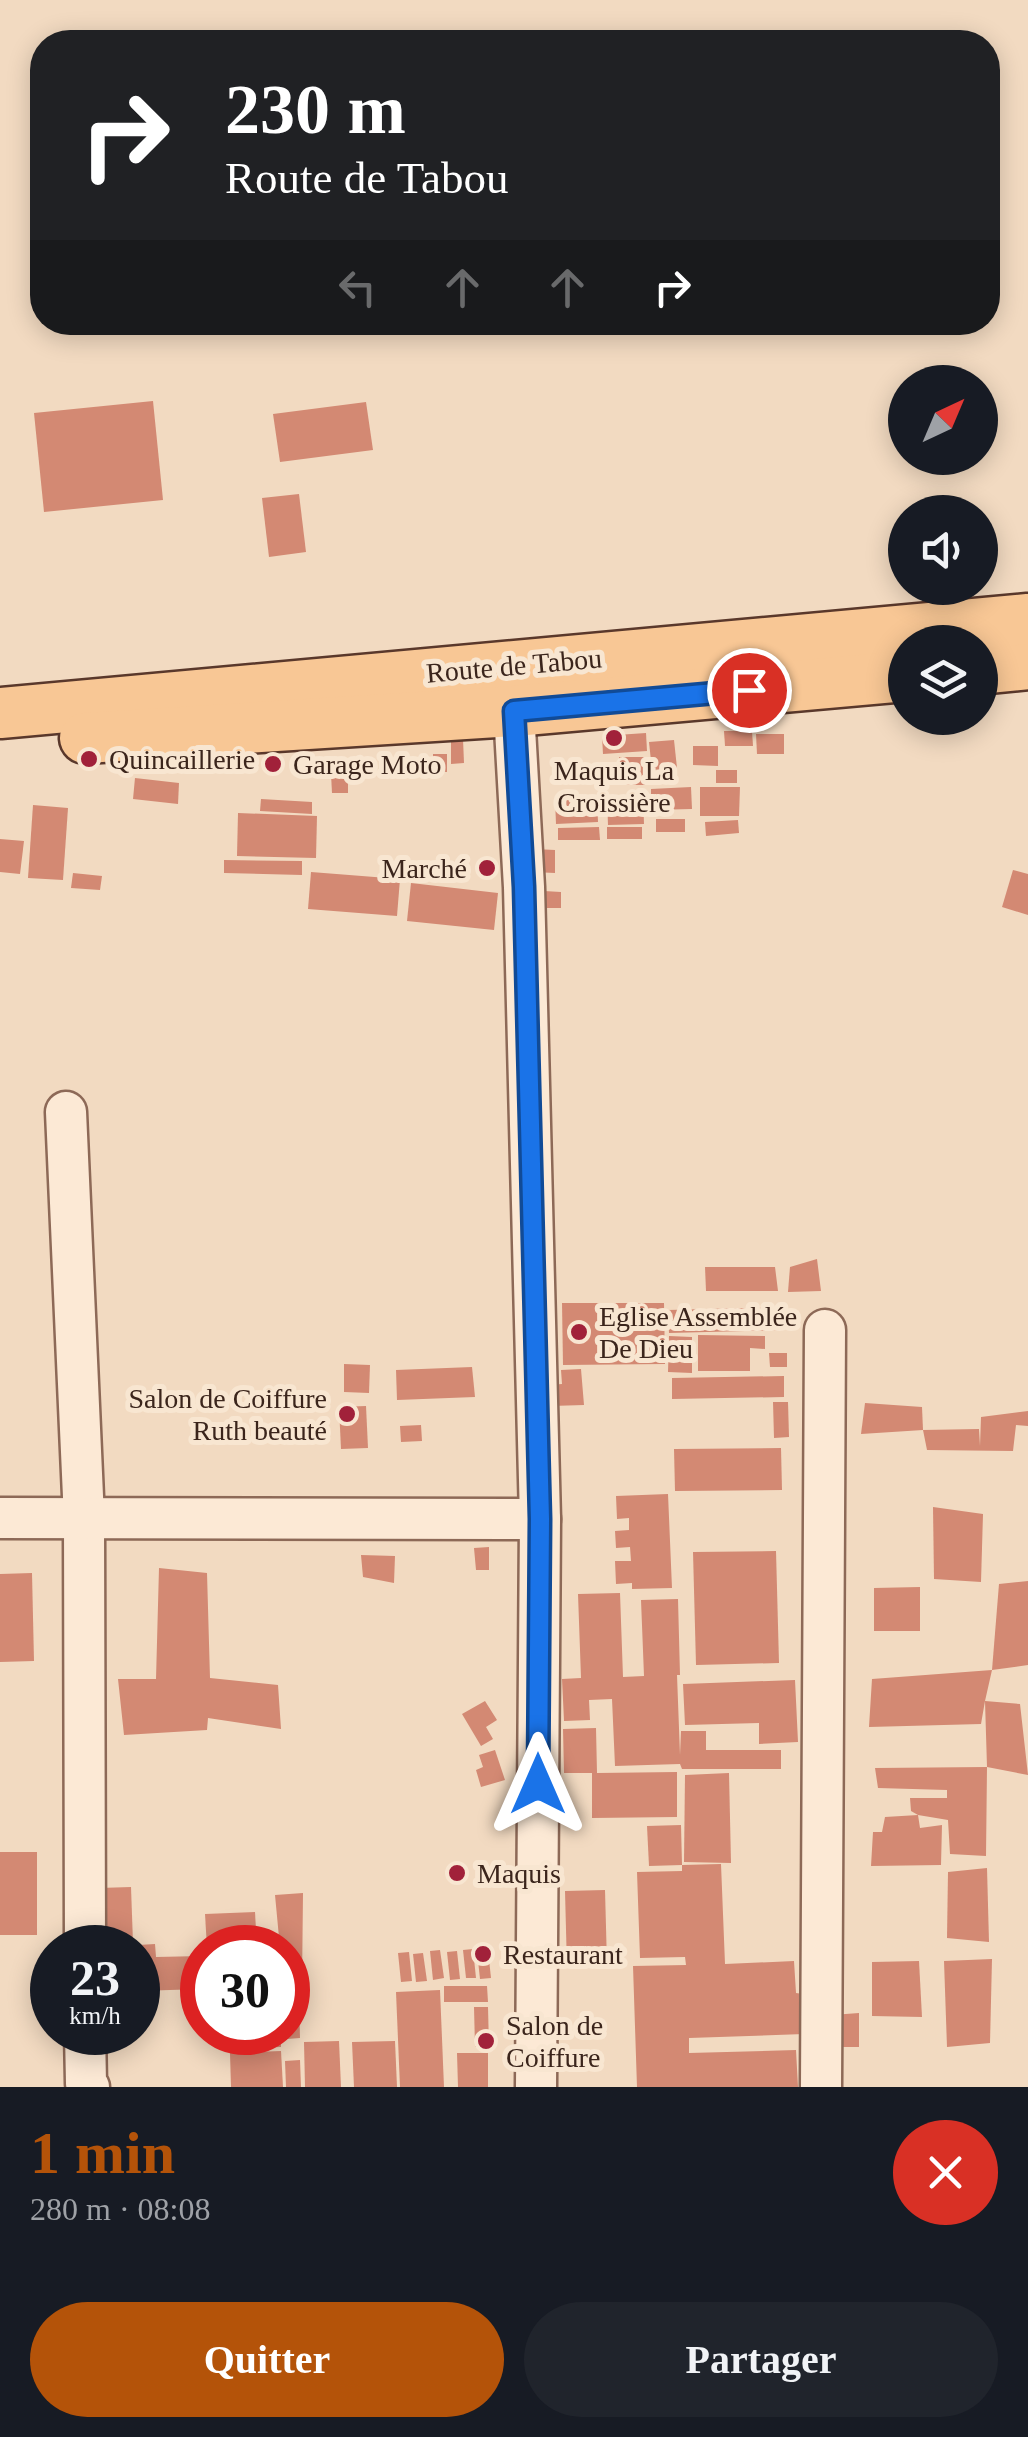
<!DOCTYPE html>
<html lang="fr">
<head>
<meta charset="utf-8">
<style>
	:root { --surface:#171b24; --page:#20242c; --text:#f1f3f6; --muted:#9ea1a6; --accent:#b45309 }
	body { margin:0; font-family:Georgia,serif; background:var(--page); color:var(--text); height:100vh; display:flex; flex-direction:column; font-size:38px; white-space:nowrap }
	* { box-sizing:border-box; margin:0 }
	p { font-size:32px; color:var(--muted) }
	.icon { flex:none; width:55px; height:55px; fill:none; stroke:currentColor; stroke-width:2; stroke-linecap:round; stroke-linejoin:round }
	.map { position:relative; height:2087px; overflow:hidden }
	.panel { display:flex; flex-direction:column; background:var(--surface); flex:1 }
	.panel>* { flex:none }
	.guide { position:absolute; left:30px; top:30px; width:970px; height:305px; border-radius:40px; box-shadow:0 5px 25px #0003; background:#202124; color:#fff; overflow:hidden }
	.needle { width:65px; rotate:44deg }
	.buttons { position:absolute; left:888px; top:365px; display:grid; gap:20px }
	.buttons a { display:grid; place-items:center; width:110px; height:110px; border-radius:50%; background:var(--surface); box-shadow:0 5px 25px #0003; font-size:50px }
	.speed { position:absolute; left:30px; top:1925px; display:flex; gap:20px; font-size:50px; font-weight:700; text-align:center }
	.speed>* { display:grid; place-content:center; width:130px; height:130px; border-radius:50%; background:var(--surface); box-shadow:0 5px 25px #0003; line-height:1 }
	.speed small { font-size:25px; font-weight:400 }
	.speed .limit { border:15px solid #d22; background:#fff; color:#111 }
	.pin { position:absolute; display:grid; place-items:center; width:85px; height:85px; color:#fff; margin:-42px; border:5px solid #fff; border-radius:50%; box-shadow:0 2px 10px #0007 }
	.me { position:absolute; width:110px; margin:-55px; rotate:0deg; stroke-linejoin:round; filter:drop-shadow(0 0 8px #0008) }
	.turn { display:flex; align-items:center; gap:35px; height:210px; padding:0 30px; font-size:45px }
	.turn .icon { width:130px; height:130px; stroke-width:2.5 }
	.turn b { display:block; font-size:70px; line-height:85px }
	.lanes { display:flex; align-items:center; height:95px; padding:0 30px; background:#0003; justify-content:center; gap:50px; direction:ltr }
	.lanes .off { opacity:.35 }
	.round { display:grid; place-items:center; flex:none; width:105px; height:105px; border-radius:52px; background:var(--page) }
	.headline { display:flex; align-items:center; justify-content:space-between; height:170px; padding:0 30px }
	h1 { font-size:60px; font-weight:700; line-height:75px; color:var(--accent) }
	.primary-button { display:flex; gap:20px; margin-top:auto; padding:20px 30px }
	.primary-button a { flex:1; height:115px; border-radius:60px; background:var(--accent); color:#fff; font-size:40px; font-weight:700; line-height:115px; text-align:center }
	.primary-button a+a { background:var(--page); color:var(--text) }
	.map>svg:first-child { display:block }
	.building { fill:#d38973 }
	.lines { fill:none; stroke-linecap:round; stroke-linejoin:round }
	.minor-casing { stroke:#8d6957; stroke-width:45 }
	.major-casing { stroke:#5a382b; stroke-width:55 }
	.minor { stroke:#fce9d5; stroke-width:40 }
	.major { stroke:#f8c795; stroke-width:50 }
	.route-casing { stroke:#114b97; stroke-width:25 }
	.route { stroke:#1a73e8; stroke-width:18 }
	.poi-dot { fill:#a1213a; stroke:#f8e6d1; stroke-width:4 }
	.labels { text-anchor:middle; stroke-width:10; stroke-linejoin:round; paint-order:stroke }
	.street-label { font-size:28px; fill:#3b251c; stroke:#f8e6d1 }
	.poi-label { font-size:28px; fill:#3b251c; stroke:#f8e6d1; text-anchor:start }
</style>
</head>
<body>
<div class="map">
<svg width="1028" height="2087" viewBox="0 0 1028 2087">
	<rect width="100%" height="100%" fill="#f2dac1"/>
	<!-- building -->
	<g class="building">
		<path d="M153 401 163 500 44 512 34 413Z"/>
		<path d="M366 402 373 450 280 462 273 414Z"/>
		<path d="M299 494 306 552 269 557 262 498Z"/>
		<path d="M724 731H752L753 746H725Z"/>
		<path d="M646 733 647 751 603 754 602 736Z"/>
		<path d="M756 734H784V754H757Z"/>
		<path d="M451 739H463L464 763 451 764Z"/>
		<path d="M674 740 677 768 652 770 649 742Z"/>
		<path d="M693 746H718V766L693 765Z"/>
		<path d="M433 754H447V772L433 771Z"/>
		<path d="M619 757H644L645 785H620Z"/>
		<rect x="716" y="770" width="21" height="13"/>
		<path d="M331 774H348V793H332Z"/>
		<path d="M135 778 179 783 178 804 133 799Z"/>
		<path d="M691 787 692 809 651 810V789Z"/>
		<path d="M700 787H740L739 816H700Z"/>
		<path d="M643 795 644 824 608 825 607 796Z"/>
		<path d="M597 797 598 822 556 824 555 799Z"/>
		<path d="M261 799 312 802V814L260 811Z"/>
		<path d="M33 805 68 808 63 880 28 878Z"/>
		<path d="M238 813 317 816 316 858 237 856Z"/>
		<rect x="656" y="819" width="29" height="13"/>
		<path d="M738 820 739 833 706 836 705 822Z"/>
		<path d="M599 827 600 840H558V828Z"/>
		<rect x="607" y="827" width="35" height="12"/>
		<path d="M0 839 24 841 20 874 0 872Z"/>
		<path d="M534 849 555 850V873L533 872Z"/>
		<path d="M224 860 302 861V875L224 873Z"/>
		<path d="M1013 870 1028 874V915L1002 907Z"/>
		<path d="M311 872 400 879 397 916 308 909Z"/>
		<path d="M73 873 102 876 100 890 71 888Z"/>
		<path d="M411 883 498 893 494 930 407 921Z"/>
		<path d="M544 891 561 892V908H544Z"/>
		<path d="M817 1259 821 1291 788 1292 790 1267Z"/>
		<path d="M705 1267H775L778 1291H706Z"/>
		<path d="M562 1303H664L665 1364 563 1365Z"/>
		<path d="M783 1307V1330L669 1333 668 1310Z"/>
		<path d="M698 1335 765 1336V1349L750 1348V1371H698Z"/>
		<path d="M669 1336 692 1337V1373L668 1372Z"/>
		<path d="M769 1353H787V1367H770Z"/>
		<path d="M344 1364 370 1365 369 1393 344 1392Z"/>
		<path d="M472 1367 475 1397 397 1400 396 1370Z"/>
		<path d="M581 1369 584 1405 551 1406 549 1385 562 1384 561 1370Z"/>
		<path d="M784 1376V1397L672 1399V1378Z"/>
		<path d="M773 1402H788L789 1437 774 1438Z"/>
		<path d="M865 1403 922 1407 923 1430 861 1434Z"/>
		<path d="M366 1406 368 1448 341 1449 339 1407Z"/>
		<path d="M1028 1411V1426L1016 1425 1013 1451 927 1450 923 1430 979 1429 980 1446 981 1417Z"/>
		<path d="M421 1425 422 1441 401 1442 400 1426Z"/>
		<path d="M781 1448 782 1490 675 1491 674 1449Z"/>
		<path d="M668 1494 672 1588 632 1589V1583L616 1584 615 1561H631L630 1547 616 1548 615 1531 629 1530V1518L617 1519 616 1496Z"/>
		<path d="M933 1507 983 1514 981 1582 934 1579Z"/>
		<path d="M489 1547V1570H476L474 1548Z"/>
		<path d="M776 1551 779 1663 696 1665 693 1552Z"/>
		<path d="M361 1555 395 1556 394 1583 363 1577Z"/>
		<path d="M159 1568 207 1573 210 1678 278 1685 281 1729 208 1718 207 1730 124 1735 118 1679H156Z"/>
		<path d="M32 1573 34 1661 0 1662V1574Z"/>
		<path d="M1028 1581V1665L992 1670 999 1584Z"/>
		<path d="M920 1587V1631H874V1588Z"/>
		<path d="M620 1593 623 1677 644 1676 641 1600 678 1599 680 1675H677L680 1755 681 1731H706V1750H781V1769H682L680 1764 615 1766 612 1699 589 1700 590 1720 564 1721 562 1679 581 1678 578 1594Z"/>
		<path d="M992 1670 985 1701 1020 1704 1028 1775 987 1767 985 1701 981 1724 869 1727 872 1679Z"/>
		<path d="M795 1680 798 1742 759 1744V1723L685 1725 683 1684Z"/>
		<path d="M485 1701 497 1720 486 1727 493 1739 481 1746 462 1714Z"/>
		<path d="M596 1728 597 1773 677 1772V1817L592 1818V1773H564L563 1729Z"/>
		<path d="M495 1750 505 1780 481 1787 476 1770 483 1767 479 1755Z"/>
		<path d="M987 1767 986 1856 950 1854 948 1820 918 1815 911 1811 910 1798H947V1790L878 1788 875 1768Z"/>
		<path d="M729 1773 731 1863 684 1862 685 1775Z"/>
		<path d="M918 1815 920 1828 942 1825 941 1865 871 1866 873 1832H882L885 1817Z"/>
		<path d="M681 1825 682 1865 649 1866 647 1826Z"/>
		<rect x="0" y="1852" width="37" height="83"/>
		<path d="M721 1864 725 1964 794 1961 796 1993 803 1994 804 2034 689 2038V2053L796 2050 798 2087H637L633 1966 686 1965 685 1957 640 1958 637 1872 682 1871V1865Z"/>
		<path d="M987 1868 989 1942 947 1938 948 1872Z"/>
		<path d="M131 1887 133 1943 100 1944 99 1888Z"/>
		<path d="M605 1890 607 1964 567 1968 565 1891Z"/>
		<path d="M303 1893 302 1984 288 1983V1948H280L275 1895Z"/>
		<path d="M255 1912 257 1948H207L205 1914Z"/>
		<path d="M155 1944 156 1957 202 1956V1989L138 1991V1945Z"/>
		<path d="M473 1949 476 1978H466L463 1950Z"/>
		<path d="M440 1950 444 1978 433 1980 430 1951Z"/>
		<path d="M488 1950 491 1978 480 1979 477 1951Z"/>
		<path d="M457 1951 460 1979 450 1980 447 1952Z"/>
		<path d="M409 1952 412 1981 401 1982 398 1953Z"/>
		<path d="M423 1953 427 1981 416 1982 413 1954Z"/>
		<path d="M992 1959 990 2043 947 2047 944 1961Z"/>
		<path d="M919 1961 922 2017 872 2016V1962Z"/>
		<path d="M444 1986H487L488 2002H444Z"/>
		<path d="M440 1990 444 2087H400L396 1992Z"/>
		<path d="M288 2001H299L300 2038 287 2039Z"/>
		<path d="M474 2007H488L489 2047H475Z"/>
		<path d="M859 2013V2047H835L832 2015Z"/>
		<path d="M230 2032H281V2047L231 2049Z"/>
		<path d="M339 2041 341 2087H305L304 2042Z"/>
		<path d="M395 2041 397 2087H354L352 2042Z"/>
		<path d="M281 2051 283 2087H231L230 2053Z"/>
		<path d="M457 2053H488V2087H458Z"/>
		<path d="M300 2060 301 2087H286L285 2061Z"/>
	</g>
	<g class="lines">
		<!-- minor casing -->
		<g class="minor-casing">
			<g id="minor">
				<path d="M514 711 524 887 540 1519 536 2087"/>
				<path d="M66 1112 84 1519 85 1948"/>
				<path d="M0 1518 540 1519"/>
				<path d="M85 2032 86 2083 89 2087"/>
				<path d="M821 2087 825 1330"/>
			</g>
		</g>
		<!-- major casing -->
		<g class="major-casing">
			<g id="major">
				<path d="M980 669 1028 664"/>
				<path d="M0 713 1028 619"/>
				<path d="M85 738 514 711 905 676"/>
			</g>
		</g>
		<!-- minor -->
		<use href="#minor" class="minor"/>
		<!-- major -->
		<use href="#major" class="major"/>
	</g>
	<g class="lines">
		<!-- route casing -->
		<g class="route-casing">
			<path id="route" d="M538 1784 540 1519 524 887 514 711 749 690"/>
		</g>
		<!-- route -->
		<use href="#route" class="route"/>
	</g>
	<!-- markers -->
	<g class="poi-dot">
		<circle cx="614" cy="738" r="10"/>
		<circle cx="89" cy="759" r="10"/>
		<circle cx="273" cy="764" r="10"/>
		<circle cx="487" cy="868" r="10"/>
		<circle cx="579" cy="1332" r="10"/>
		<circle cx="347" cy="1414" r="10"/>
		<circle cx="457" cy="1873" r="10"/>
		<circle cx="483" cy="1954" r="10"/>
		<circle cx="486" cy="2041" r="10"/>
	</g>
	<g class="labels">
		<!-- street labels -->
		<g class="street-label">
			<text transform="translate(514 665) rotate(-5)" y="10">Route de Tabou</text>
		</g>
		<!-- poi labels -->
		<g class="poi-label">
			<text x="109" y="769">Quincaillerie</text>
			<text x="293" y="774">Garage Moto</text>
			<text x="614" y="780" text-anchor="middle">Maquis La<tspan x="614" dy="32">Croissière</tspan></text>
			<text x="467" y="878" text-anchor="end">Marché</text>
			<text x="599" y="1326">Eglise Assemblée<tspan x="599" dy="32">De Dieu</tspan></text>
			<text x="327" y="1408" text-anchor="end">Salon de Coiffure<tspan x="327" dy="32">Ruth beauté</tspan></text>
			<text x="477" y="1883">Maquis</text>
			<text x="503" y="1964">Restaurant</text>
			<text x="506" y="2035">Salon de<tspan x="506" dy="32">Coiffure</tspan></text>
		</g>
	</g>
</svg>
<div class="buttons">
<a><svg class="needle" viewBox="-14 -14 28 28"><path d="M0-13l5 13h-10z" fill="#e53935"/><path d="M0 13l5-13h-10z" fill="#9ea1a6"/></svg></a>
<a><svg class="icon" aria-label="sound" viewBox="0 0 24 24"><path d="M4 9h4l5-4v14l-5-4H4zM17 9q2 3 0 6"/></svg></a>
<a><svg class="icon" aria-label="layers" viewBox="0 0 24 24"><path d="M12 4l9 5-9 5-9-5zM3 14l9 5 9-5"/></svg></a>
</div>
<div class="speed"><div>23<small>km/h</small></div><div class="limit">30</div></div>
<div class="pin" style="left:749px;top:690px;background:#d93025"><svg class="icon" aria-label="arrive" viewBox="0 0 24 24"><path d="M6 21V4h12l-3 4 3 4H6"/></svg></div>
<svg class="me" style="left:538px;top:1784px" viewBox="-20 -20 40 40"><path d="M0-17L14 15 0 8-14 15z" fill="#1a73e8" stroke="#fff" stroke-width="4"/></svg>
<div class="guide">
<div class="turn"><svg class="icon" aria-label="right" viewBox="0 0 24 24"><path d="M7 20v-9h11M14 6l5 5-5 5"/></svg><div><b>230 m</b>Route de Tabou</div></div>
<div class="lanes"><svg class="icon off" aria-label="left" viewBox="0 0 24 24"><path d="M17 20v-9H6M10 6l-5 5 5 5"/></svg><svg class="icon off" aria-label="ahead" viewBox="0 0 24 24"><path d="M12 20V5M6 11l6-6 6 6"/></svg><svg class="icon off" aria-label="ahead" viewBox="0 0 24 24"><path d="M12 20V5M6 11l6-6 6 6"/></svg><svg class="icon" aria-label="right" viewBox="0 0 24 24"><path d="M7 20v-9h11M14 6l5 5-5 5"/></svg></div>
</div>
</div>
<section class="panel">
<div class="headline"><div><h1>1 min</h1><p>280 m · 08:08</p></div><a class="round" style="background:#d93025;color:#fff"><svg class="icon" aria-label="close" viewBox="0 0 24 24"><path d="M6 6l12 12M18 6L6 18"/></svg></a></div>
<div class="primary-button"><a>Quitter</a><a>Partager</a></div>
</section>
</body>
</html>
